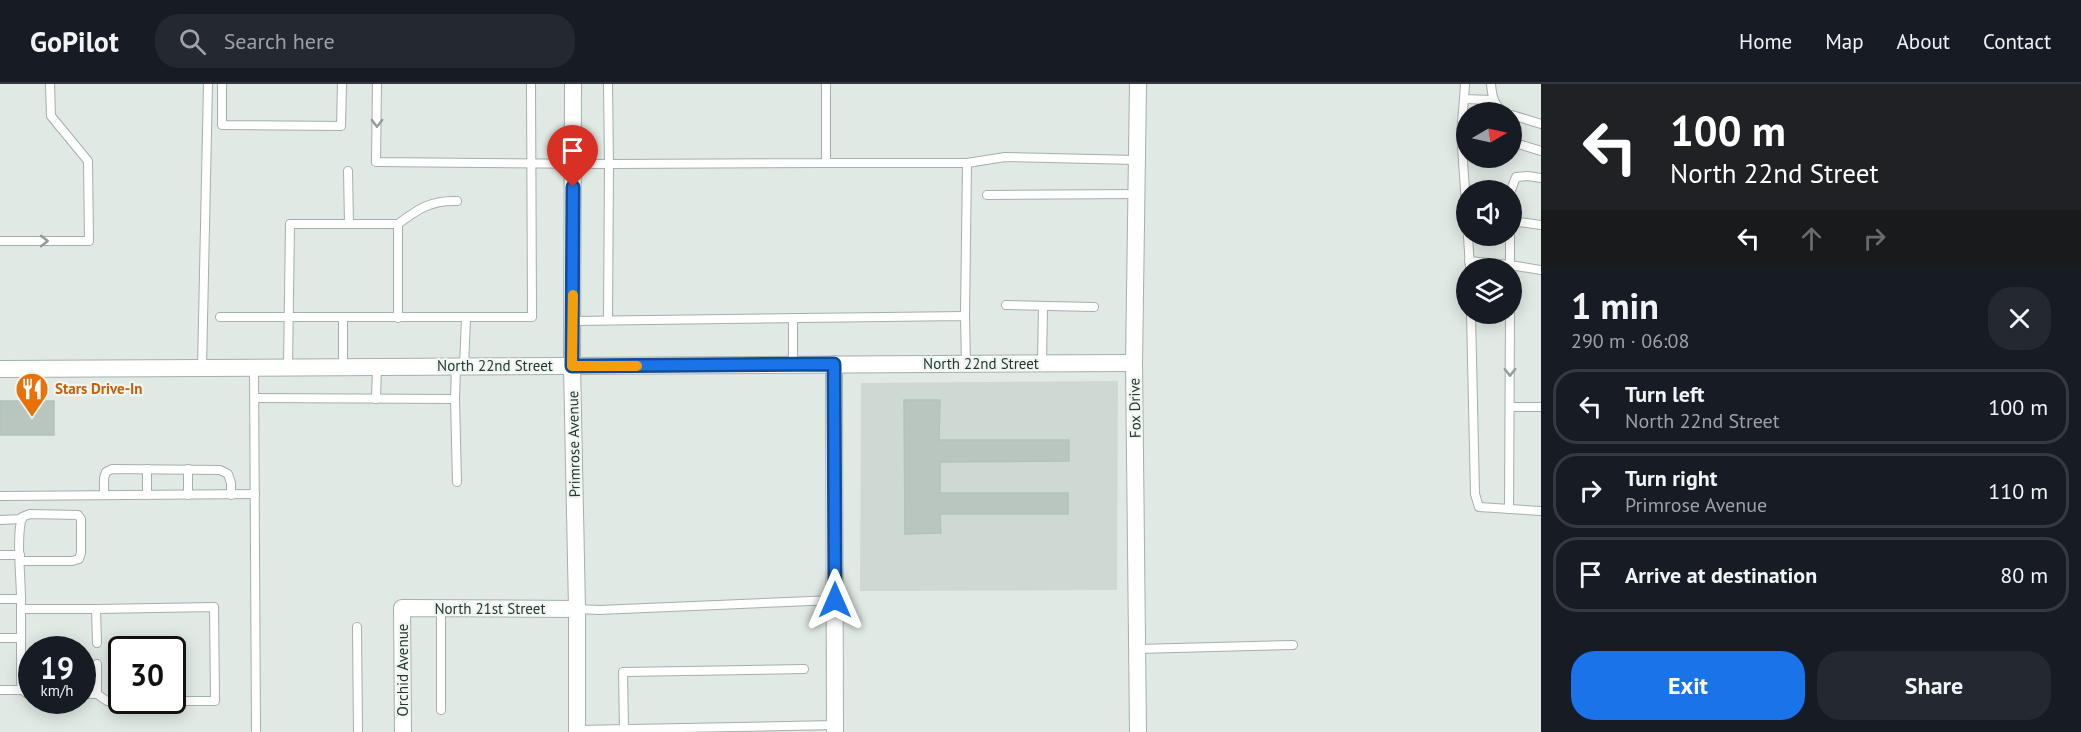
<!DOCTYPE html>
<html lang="en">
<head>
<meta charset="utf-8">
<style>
	:root { --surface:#171b24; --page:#242831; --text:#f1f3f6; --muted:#9ea1a6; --line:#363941; --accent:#1a73e8 }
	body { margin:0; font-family:"PT Sans",sans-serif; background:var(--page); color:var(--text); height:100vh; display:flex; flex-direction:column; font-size:22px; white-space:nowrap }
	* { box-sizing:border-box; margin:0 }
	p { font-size:20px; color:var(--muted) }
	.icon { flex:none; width:33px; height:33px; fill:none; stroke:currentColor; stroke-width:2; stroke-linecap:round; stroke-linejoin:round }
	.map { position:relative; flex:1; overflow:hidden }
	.panel { display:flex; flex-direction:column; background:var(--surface); width:540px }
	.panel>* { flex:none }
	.banner { background:#202124; color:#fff; overflow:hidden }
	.needle { width:39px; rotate:81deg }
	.buttons { position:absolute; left:1456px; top:18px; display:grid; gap:12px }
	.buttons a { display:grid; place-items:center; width:66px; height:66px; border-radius:50%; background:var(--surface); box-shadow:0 3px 15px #0003; font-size:30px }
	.speed { position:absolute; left:18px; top:552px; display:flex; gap:12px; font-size:30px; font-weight:700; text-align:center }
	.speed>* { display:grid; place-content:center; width:78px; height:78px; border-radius:50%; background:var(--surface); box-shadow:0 3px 15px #0003; line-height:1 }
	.speed small { font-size:15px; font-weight:400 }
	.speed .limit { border:3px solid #111; border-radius:9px; background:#fff; color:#111 }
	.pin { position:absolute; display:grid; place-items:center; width:51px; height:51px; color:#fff; margin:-62px -26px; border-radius:50% 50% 50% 0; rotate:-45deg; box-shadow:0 0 6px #0007 }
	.pin .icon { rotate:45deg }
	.me { position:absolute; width:66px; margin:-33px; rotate:0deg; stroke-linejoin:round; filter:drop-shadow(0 0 4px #0008) }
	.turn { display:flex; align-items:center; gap:21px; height:126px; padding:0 30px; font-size:27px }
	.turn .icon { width:78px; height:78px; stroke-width:2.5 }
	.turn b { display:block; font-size:42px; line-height:51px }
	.lanes { display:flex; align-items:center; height:57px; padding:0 30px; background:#0003; justify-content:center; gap:30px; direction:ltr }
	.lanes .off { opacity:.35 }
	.round { display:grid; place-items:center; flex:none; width:63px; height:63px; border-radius:24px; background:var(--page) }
	.head { display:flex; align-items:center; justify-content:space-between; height:102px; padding:0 30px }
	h1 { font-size:36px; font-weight:600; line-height:45px }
	.primary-button { display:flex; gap:12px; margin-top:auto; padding:12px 30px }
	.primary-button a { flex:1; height:69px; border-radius:24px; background:var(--accent); color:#fff; font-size:24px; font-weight:600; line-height:69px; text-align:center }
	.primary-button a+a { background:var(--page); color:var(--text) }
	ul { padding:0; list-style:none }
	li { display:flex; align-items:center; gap:18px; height:75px; margin:0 12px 9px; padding:0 18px; border:3px solid var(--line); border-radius:24px }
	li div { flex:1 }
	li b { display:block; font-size:22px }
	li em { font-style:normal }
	header { display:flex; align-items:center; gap:36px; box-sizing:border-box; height:84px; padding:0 30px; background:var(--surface); border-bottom:2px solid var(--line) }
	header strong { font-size:28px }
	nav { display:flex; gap:33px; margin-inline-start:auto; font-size:21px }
	.search { width:420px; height:54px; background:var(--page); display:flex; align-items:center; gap:15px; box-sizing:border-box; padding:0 21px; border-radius:24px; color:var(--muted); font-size:22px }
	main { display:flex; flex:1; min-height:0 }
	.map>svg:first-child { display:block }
	.built { fill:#ced9d3 }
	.building { fill:#b9c6c0; stroke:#b3c2ba; stroke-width:1.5 }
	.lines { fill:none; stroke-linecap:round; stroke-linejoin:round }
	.service-casing { stroke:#a4b0aa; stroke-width:10 }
	.minor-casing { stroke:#a4b0aa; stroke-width:18 }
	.service { stroke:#fff; stroke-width:8 }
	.minor { stroke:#fff; stroke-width:16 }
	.oneway { stroke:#919b98 }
	.route-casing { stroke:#114b97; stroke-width:15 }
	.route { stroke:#1a73e8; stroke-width:10 }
	.slow { stroke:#f59e0b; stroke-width:10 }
	.labels { text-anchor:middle; stroke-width:4.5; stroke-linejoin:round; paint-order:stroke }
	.street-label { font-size:15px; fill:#233730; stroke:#f0f6f2 }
	.food-label { font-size:15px; font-weight:bold; fill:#c56008; stroke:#f0f6f2; text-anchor:start }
</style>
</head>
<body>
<header>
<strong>GoPilot</strong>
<div class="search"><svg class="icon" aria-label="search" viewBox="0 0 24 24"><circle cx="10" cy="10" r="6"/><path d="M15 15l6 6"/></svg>Search here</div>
<nav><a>Home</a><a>Map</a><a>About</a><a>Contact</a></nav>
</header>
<main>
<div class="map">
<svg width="1541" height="648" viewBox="0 0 1541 648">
	<rect width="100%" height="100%" fill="#e0e9e4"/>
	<!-- built -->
	<path class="built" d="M1118 297 1117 506 860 507 861 299Z"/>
	<!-- building -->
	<g class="building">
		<path d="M904 316H940L939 356H1069V377L940 378V409H1068V430H940L941 449 905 450Z"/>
		<rect x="0" y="317" width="54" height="34"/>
	</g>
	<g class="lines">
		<!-- service casing -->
		<g class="service-casing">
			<g id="service">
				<path d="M222 0V41L341 42 342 0"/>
				<path d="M377 0 376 78 609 80 608 236"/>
				<path d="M608 0 609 80 826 79V0"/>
				<path d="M1465 0 1464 15 1493 16"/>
				<path d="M1491 0C1492 12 1494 23 1505 28"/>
				<path d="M1512 31 1541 40"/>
				<path d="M1461 49 1464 15"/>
				<path d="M1467 49H1461L1467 134"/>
				<path d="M1512 58 1541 67"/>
				<path d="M826 79H967L965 232"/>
				<path d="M967 79 1005 73 1137 76"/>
				<path d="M348 87 349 140"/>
				<path d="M1511 106 1516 93 1528 92 1541 94"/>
				<path d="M987 111 1137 110"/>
				<path d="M1512 137 1541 141"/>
				<path d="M398 140C418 125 431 116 457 117"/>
				<path d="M1468 152 1470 184"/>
				<path d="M1510 152V181L1541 186"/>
				<path d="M0 157H89L88 77 51 32 50 0"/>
				<path d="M1469 177 1510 181V184"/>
				<path d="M1006 221 1094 223"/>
				<path d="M1471 230 1475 410 1479 423 1541 427"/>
				<path d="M220 233H532L531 0"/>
				<path d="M343 234V283"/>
				<path d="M573 237 965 232 966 280"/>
				<path d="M1042 279 1043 222"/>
				<path d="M793 281V234"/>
				<path d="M464 283 466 234"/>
				<path d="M202 284 208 0"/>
				<path d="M254 284 256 648"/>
				<path d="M288 284 290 140H398V234"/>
				<path d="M255 314 455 315 456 283"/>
				<path d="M376 315 377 283"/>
				<path d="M455 315 457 398"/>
				<path d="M1510 323H1541"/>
				<path d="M147 385V411"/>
				<path d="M188 385V411"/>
				<path d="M104 411V394L106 388 112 385 220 386 228 390 231 399V411"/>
				<path d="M0 412 255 410"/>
				<path d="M1509 425 1510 230"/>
				<path d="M0 436 22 435"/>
				<path d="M0 471H20"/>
				<path d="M20 477H72L79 475 81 469V435L78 431 30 430 22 433C16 453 21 493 21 515"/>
				<path d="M0 515H21V597L22 606 28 610H32"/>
				<path d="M21 525H96L97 559"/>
				<path d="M96 525 214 523 215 617H107L97 610"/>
				<path d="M441 525V626"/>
				<path d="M577 525 599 526 835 516"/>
				<path d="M357 543 358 648"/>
				<path d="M0 554H21"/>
				<path d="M1137 565 1293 561"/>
				<path d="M0 606H22"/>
				<path d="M82 610H97V580"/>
				<path d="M624 645 623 588 804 585"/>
				<path d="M577 646 835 641"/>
			</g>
		</g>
		<!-- minor casing -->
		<g class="minor-casing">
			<g id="minor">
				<path d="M573 0 572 282 577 525V648"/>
				<path d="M1138 0 1134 279 1138 648"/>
				<path d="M834 280 835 648"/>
				<path d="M0 285 1134 279"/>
				<path d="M403 648 402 524 577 525"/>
			</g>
		</g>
		<!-- service -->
		<use href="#service" class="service"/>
		<!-- minor -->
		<use href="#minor" class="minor"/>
	</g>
	<!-- one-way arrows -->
	<defs><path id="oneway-chevron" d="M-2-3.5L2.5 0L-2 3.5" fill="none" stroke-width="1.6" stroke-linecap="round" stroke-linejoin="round" transform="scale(1.5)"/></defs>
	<g class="oneway">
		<use href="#oneway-chevron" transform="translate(377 39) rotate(90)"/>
		<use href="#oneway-chevron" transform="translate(44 157)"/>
		<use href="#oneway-chevron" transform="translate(1510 288) rotate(90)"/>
	</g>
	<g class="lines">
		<!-- route casing -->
		<g class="route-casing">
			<path id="route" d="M573 103 572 282 834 280 835 516"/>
		</g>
		<!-- route -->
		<use href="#route" class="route"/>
		<!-- slow -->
		<path class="slow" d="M573 211 572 282H637"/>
	</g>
	<!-- icons -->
	<defs>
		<g id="restaurant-pin" transform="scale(1.725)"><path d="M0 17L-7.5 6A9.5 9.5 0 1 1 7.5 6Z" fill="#e8710a" stroke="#f0f6f2"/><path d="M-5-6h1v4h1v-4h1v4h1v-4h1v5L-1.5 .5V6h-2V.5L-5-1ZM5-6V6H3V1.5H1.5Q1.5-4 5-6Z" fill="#fff"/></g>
	</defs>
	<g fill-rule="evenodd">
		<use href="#restaurant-pin" x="32" y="305"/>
	</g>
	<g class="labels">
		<!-- street labels -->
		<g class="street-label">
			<text x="981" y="285">North 22nd Street</text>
			<text x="495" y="287">North 22nd Street</text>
			<text transform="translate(1135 324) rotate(-91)" y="5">Fox Drive</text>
			<text transform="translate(574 360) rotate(-91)" y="5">Primrose Avenue</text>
			<text x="490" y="530">North 21st Street</text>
			<text transform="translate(403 586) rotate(-90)" y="5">Orchid Avenue</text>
		</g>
		<!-- food labels -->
		<g class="food-label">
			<text x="55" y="310">Stars Drive-In</text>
		</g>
	</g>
</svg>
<div class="buttons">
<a><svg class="needle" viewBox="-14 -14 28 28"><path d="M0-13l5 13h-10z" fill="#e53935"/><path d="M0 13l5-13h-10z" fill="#9ea1a6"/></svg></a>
<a><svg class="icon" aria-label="sound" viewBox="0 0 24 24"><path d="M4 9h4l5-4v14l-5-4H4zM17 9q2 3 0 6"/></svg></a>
<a><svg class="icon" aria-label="layers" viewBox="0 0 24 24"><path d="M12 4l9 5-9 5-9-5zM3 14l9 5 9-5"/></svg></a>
</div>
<div class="speed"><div>19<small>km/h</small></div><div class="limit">30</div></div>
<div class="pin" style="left:573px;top:103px;background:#d93025"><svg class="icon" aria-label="arrive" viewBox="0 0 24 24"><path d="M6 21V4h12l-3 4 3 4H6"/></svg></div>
<svg class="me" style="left:835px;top:516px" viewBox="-20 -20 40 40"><path d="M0-17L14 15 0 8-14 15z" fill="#1a73e8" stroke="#fff" stroke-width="4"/></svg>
</div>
<section class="panel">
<div class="banner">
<div class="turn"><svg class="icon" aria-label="left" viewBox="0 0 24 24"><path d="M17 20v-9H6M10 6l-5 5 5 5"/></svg><div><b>100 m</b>North 22nd Street</div></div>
<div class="lanes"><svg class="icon" aria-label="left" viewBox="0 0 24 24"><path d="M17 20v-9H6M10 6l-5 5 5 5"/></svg><svg class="icon off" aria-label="ahead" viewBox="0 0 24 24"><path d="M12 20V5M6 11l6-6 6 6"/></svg><svg class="icon off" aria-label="right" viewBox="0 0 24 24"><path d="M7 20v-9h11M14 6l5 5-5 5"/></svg></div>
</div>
<div class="head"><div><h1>1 min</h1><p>290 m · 06:08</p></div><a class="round"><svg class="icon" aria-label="close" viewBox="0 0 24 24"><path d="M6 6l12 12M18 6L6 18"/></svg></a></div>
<ul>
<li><svg class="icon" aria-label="left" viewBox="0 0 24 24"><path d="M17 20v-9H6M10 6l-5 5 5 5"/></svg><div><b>Turn left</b><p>North 22nd Street</p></div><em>100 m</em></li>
<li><svg class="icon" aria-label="right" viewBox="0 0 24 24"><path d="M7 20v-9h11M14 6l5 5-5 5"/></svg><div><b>Turn right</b><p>Primrose Avenue</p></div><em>110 m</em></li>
<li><svg class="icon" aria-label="arrive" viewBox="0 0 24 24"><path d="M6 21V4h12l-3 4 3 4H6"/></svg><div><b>Arrive at destination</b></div><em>80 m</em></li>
</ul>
<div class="primary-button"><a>Exit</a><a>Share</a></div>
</section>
</main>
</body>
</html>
